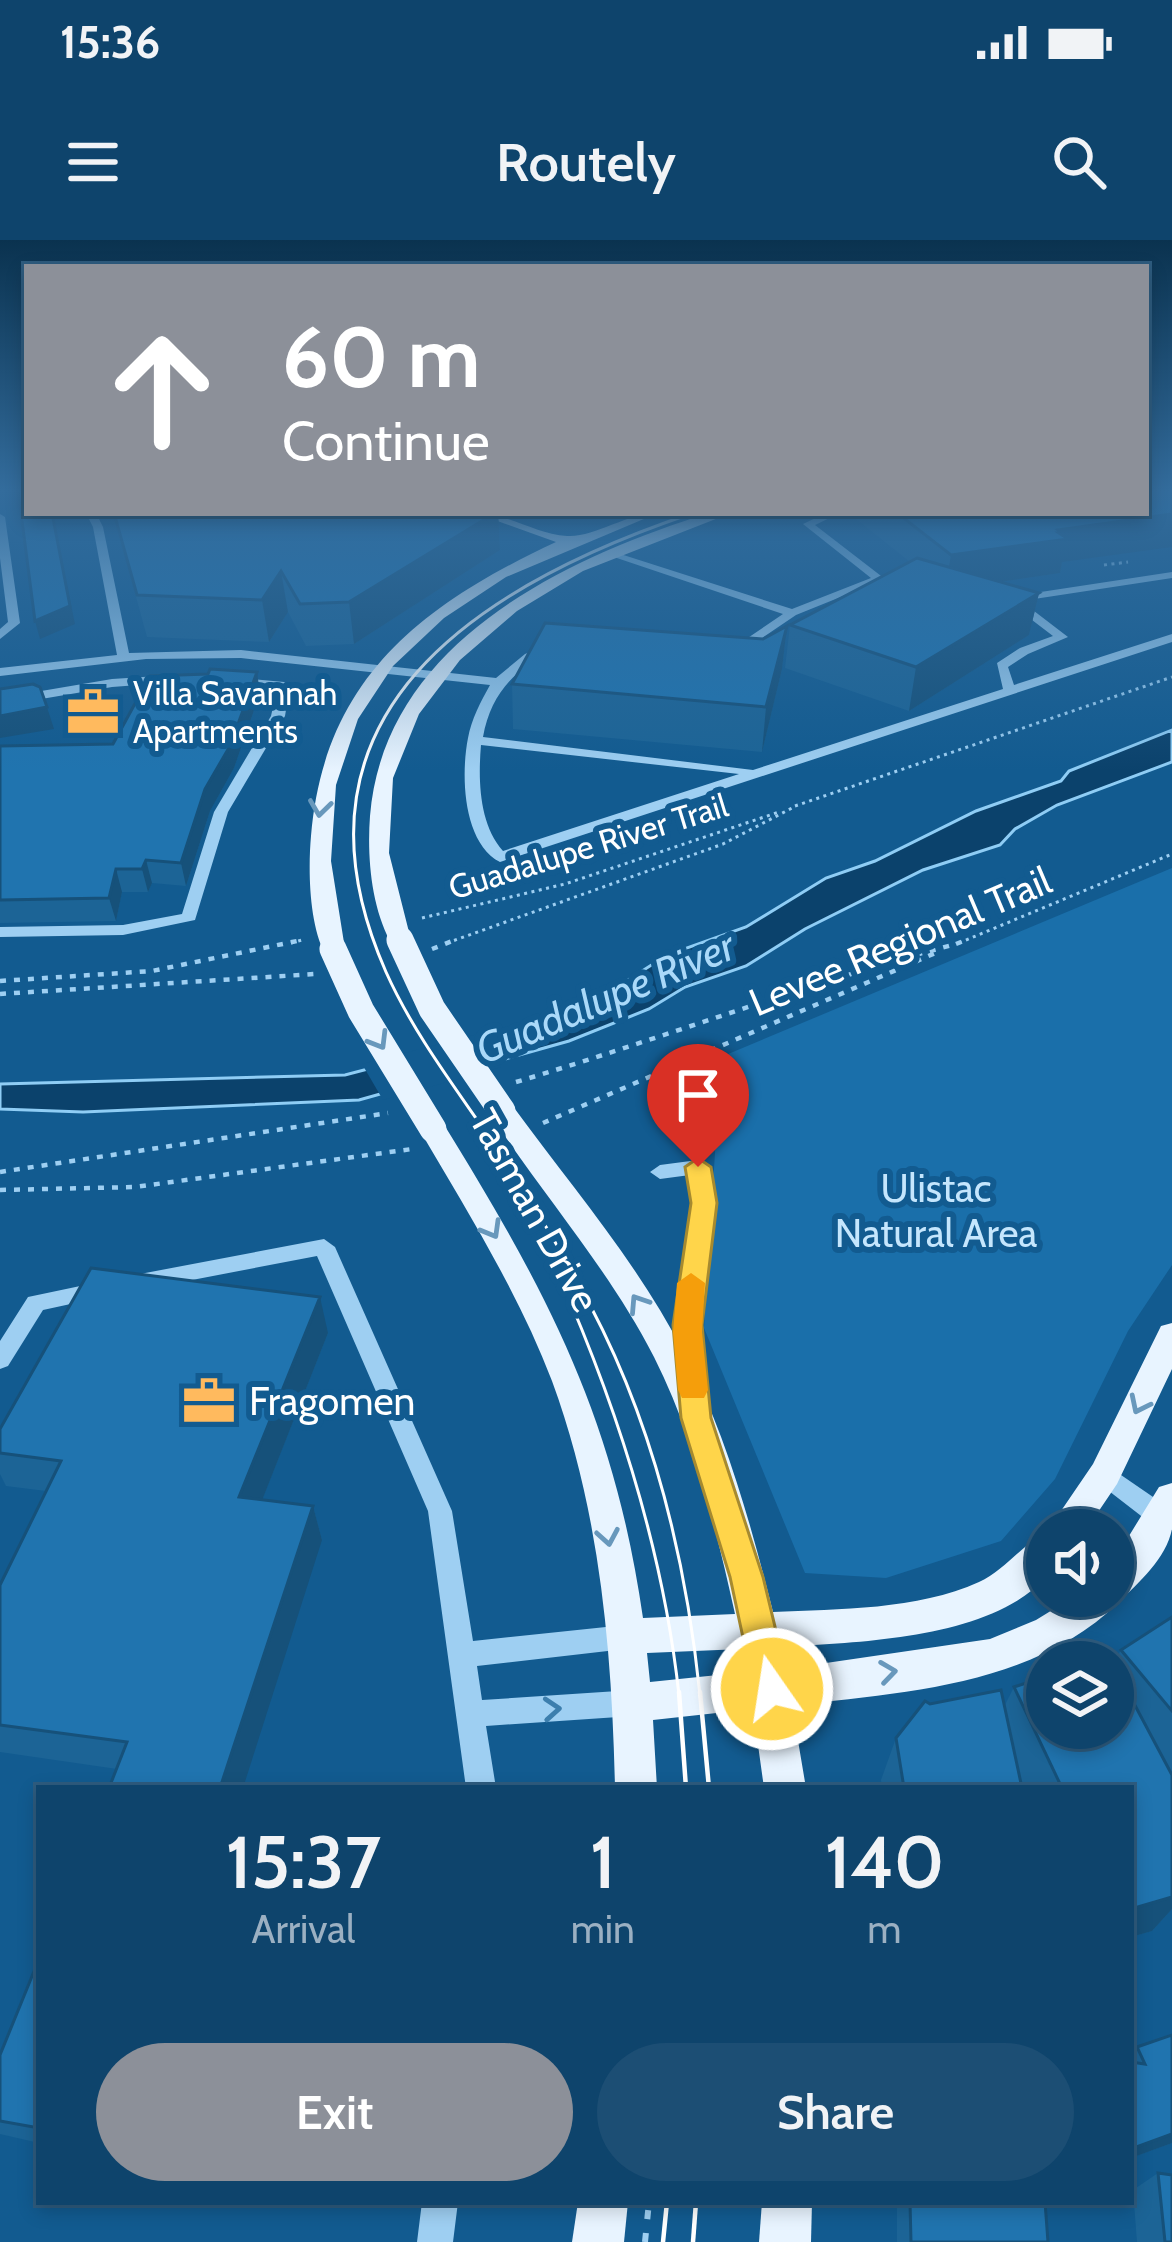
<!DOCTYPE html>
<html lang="en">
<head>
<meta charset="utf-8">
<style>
	:root { --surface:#0e446c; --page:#1c4e74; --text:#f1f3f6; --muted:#9bb0c2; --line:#2e5c7f; --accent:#8c9099 }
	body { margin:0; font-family:Cabin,sans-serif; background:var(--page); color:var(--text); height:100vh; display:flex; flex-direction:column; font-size:45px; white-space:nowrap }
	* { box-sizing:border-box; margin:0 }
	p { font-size:39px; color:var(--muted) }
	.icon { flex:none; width:66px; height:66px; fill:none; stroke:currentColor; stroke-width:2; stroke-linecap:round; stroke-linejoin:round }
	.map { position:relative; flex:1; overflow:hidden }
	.panel { position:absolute; left:36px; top:1545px; width:1098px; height:420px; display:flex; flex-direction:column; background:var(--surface); border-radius:0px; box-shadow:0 6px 18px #0003,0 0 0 3px var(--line) }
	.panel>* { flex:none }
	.banner { position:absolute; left:24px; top:24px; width:1125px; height:252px; border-radius:0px; box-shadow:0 6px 18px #0003,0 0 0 3px var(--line); background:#8c9099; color:#fff; overflow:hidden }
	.tools { position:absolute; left:1026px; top:1269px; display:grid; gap:24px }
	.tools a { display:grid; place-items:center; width:108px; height:108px; border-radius:50%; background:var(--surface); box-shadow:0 6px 18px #0003,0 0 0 3px var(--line); font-size:60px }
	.pin { position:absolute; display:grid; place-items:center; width:102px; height:102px; color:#fff; margin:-123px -51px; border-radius:50% 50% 50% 0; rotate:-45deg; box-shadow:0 0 12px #0007 }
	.pin .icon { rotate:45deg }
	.me { position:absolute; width:132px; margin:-66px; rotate:347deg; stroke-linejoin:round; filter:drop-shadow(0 0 9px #0008) }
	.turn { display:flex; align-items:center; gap:42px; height:252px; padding:0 60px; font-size:54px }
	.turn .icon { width:156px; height:156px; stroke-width:2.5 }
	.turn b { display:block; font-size:84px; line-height:102px }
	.eta { display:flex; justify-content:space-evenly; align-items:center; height:204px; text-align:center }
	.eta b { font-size:72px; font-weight:600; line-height:84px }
	.cta { display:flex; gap:24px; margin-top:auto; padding:24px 60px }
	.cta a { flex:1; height:138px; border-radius:72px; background:var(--accent); color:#fff; font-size:48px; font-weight:600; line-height:138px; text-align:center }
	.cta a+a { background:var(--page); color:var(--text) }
	.status { display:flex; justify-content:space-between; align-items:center; height:84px; padding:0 60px; background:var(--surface); direction:ltr }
	.status svg { height:33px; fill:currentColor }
	header { display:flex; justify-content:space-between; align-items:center; height:156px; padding:0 60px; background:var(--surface); font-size:54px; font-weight:600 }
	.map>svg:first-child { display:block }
	.green { fill:#1a6faa }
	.water { fill:#0b426c; stroke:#8fcdf5; stroke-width:3 }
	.pier { fill:#125b90 }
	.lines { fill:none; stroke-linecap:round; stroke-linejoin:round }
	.path-far2 { stroke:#9ecff2; stroke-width:3; stroke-dasharray:3 4.5; stroke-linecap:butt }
	.path-far1 { stroke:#9ecff2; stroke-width:4.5; stroke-dasharray:6 8; stroke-linecap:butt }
	.path { stroke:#9ecff2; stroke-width:6; stroke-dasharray:9 14; stroke-linecap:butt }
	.minor { fill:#9ecff2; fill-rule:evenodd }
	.major { fill:#e8f4ff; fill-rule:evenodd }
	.tram-far1 { stroke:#fff; stroke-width:3 }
	.tram { stroke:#fff; stroke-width:4.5 }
	.major-bridge-far1 { stroke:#e8f4ff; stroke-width:21 }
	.major-bridge { stroke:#e8f4ff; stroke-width:27 }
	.wall { fill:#1c6496 }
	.shaded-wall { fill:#16517a }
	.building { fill:#2074af; stroke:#16517a; stroke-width:3 }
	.oneway { stroke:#6898bc }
	.oneway2 { stroke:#3c7ead }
	.route { fill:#ffd54a; stroke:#a68a30; stroke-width:3 }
	.slow { fill:#f59e0b }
	.labels { text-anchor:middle; stroke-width:12; stroke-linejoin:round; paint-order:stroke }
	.far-poi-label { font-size:33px; fill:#fff; stroke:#125b90; text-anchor:start }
	.far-street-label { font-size:33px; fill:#fff; stroke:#125b90 }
	.street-label { font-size:39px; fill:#fff; stroke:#125b90 }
	.park-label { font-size:39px; fill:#c5e6fd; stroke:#125b90 }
	.poi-label { font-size:39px; fill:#fff; stroke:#125b90; text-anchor:start }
	.water-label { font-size:42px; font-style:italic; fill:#aad9f9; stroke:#125b90 }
</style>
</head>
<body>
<div class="status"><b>15:36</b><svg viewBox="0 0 49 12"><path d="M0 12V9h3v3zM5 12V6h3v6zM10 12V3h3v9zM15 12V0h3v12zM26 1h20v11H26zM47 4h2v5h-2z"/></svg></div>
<header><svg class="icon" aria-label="menu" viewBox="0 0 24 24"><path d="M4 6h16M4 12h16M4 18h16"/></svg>Routely<svg class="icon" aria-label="search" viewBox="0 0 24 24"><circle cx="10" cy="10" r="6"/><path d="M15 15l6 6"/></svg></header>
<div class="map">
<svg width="1172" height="2002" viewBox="0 0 1172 2002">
	<rect width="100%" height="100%" fill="#125b90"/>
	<!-- green -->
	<path class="green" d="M1172 628V1025L1128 1091 1055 1239 1001 1301 886 1338 805 1333 704 1088 721 817Z"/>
	<!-- water -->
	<path class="water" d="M1172 490V522L1057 565 1015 589 1000 605 923 630 805 689 746 726 685 747 649 769 569 801 359 860 83 872 0 869V844L345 835 525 788 585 756 625 742 667 715 746 687 826 638 875 621 976 571 1061 541 1069 531Z"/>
	<!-- pier -->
	<path class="pier" d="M478 794 501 827 383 860 362 824Z"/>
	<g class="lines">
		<!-- path-far2 -->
		<g class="path-far2">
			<path d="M1104 325 1128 322"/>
			<path d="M795 566 1172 437"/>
			<path d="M422 678 565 644 779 572"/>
			<path d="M291 703 302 700"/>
			<path d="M447 703 723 604 794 567"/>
			<path d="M959 703 1172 614"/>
		</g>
		<!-- path-far1 -->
		<g class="path-far1">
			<path d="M956 704 966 700"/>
			<path d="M432 709 455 700"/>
			<path d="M0 741 152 731 302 700"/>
			<path d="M0 754 315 734"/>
			<path d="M516 842C664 798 807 743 956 704"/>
			<path d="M543 883 940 711"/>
			<path d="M0 932 388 873"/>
			<path d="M0 950 135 947 412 909"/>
		</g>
		<!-- path -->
		<path class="path" d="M645 2002 649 1962"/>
		<!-- minor -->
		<g class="minor">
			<path d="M86 273H96L103 287 129 413 241 410 496 438 525 414 552 403 558 407 556 410C516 427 491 453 483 497L753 530 1003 449 997 423 1020 408 1053 396 1007 361V357L1172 332V338L1021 361 1068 397 1028 414 1008 427 1014 445 1172 394V402L500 622C462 602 461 533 468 498 471 480 481 461 490 445L241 418 146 419 0 436V428L117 415 93 287ZM481 505 739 534 503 611C479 584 478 540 481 505Z"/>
			<path d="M826 273H840L815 285 885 339 796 375 731 419 725 415 727 412 783 374 602 313 611 311 792 369 871 338 803 284Z"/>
			<path d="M0 274 5 277 20 383 0 399V389L8 382 0 318Z"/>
			<path d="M174 435 178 436V442L112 447 0 466V458L112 439Z"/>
			<path d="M230 437 284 442 290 446 285 476 228 572 195 680 123 695 0 697V687L123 685 182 674 214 572 271 476 277 449 225 444 224 441Z"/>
			<path d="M698 920 705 922 713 945 699 1065 705 1154 701 1161 693 1163 685 1161 681 1154 677 1065 693 945 690 935 660 939 650 932 660 925Z"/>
			<path d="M324 999 335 1007 452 1271 473 1401 625 1385 634 1388 638 1397 634 1406 625 1409 477 1426 482 1460 633 1450 643 1454 647 1463 643 1472 633 1476 486 1486 496 1548H466L428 1271 317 1016 140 1050 132 1048 129 1042 132 1036 140 1034Z"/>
			<path d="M104 1041 112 1043 115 1049 112 1055 43 1070 8 1126 0 1129V1101L28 1057Z"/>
			<path d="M1105 1224 1172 1270V1290L1158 1289 1096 1241 1093 1234 1096 1227Z"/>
			<path d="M422 1962H458L453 2002H417Z"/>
		</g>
		<!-- major -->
		<g class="major">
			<path d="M475 273C508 273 535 294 567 296 593 298 627 273 658 273L506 337 444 378 393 426 358 479 336 545 331 621 345 709 341 714H325C309 683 308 630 311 596 324 439 421 365 556 302Z"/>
			<path d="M709 273H731L583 331 517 371 460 420 419 474 393 538 389 613 410 696 398 703 390 701C371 665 367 616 370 576 384 403 563 319 709 273Z"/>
			<path d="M502 862 512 865C571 946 638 1023 684 1113 726 1193 751 1285 773 1372 839 1369 917 1370 979 1342 1006 1330 1022 1303 1047 1294V1336C992 1399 859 1402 781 1407L785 1429 990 1399 1036 1380 1075 1356H1113V1322L1159 1247 1172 1243C1172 1257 1172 1275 1172 1289 1166 1319 1139 1342 1119 1362 1035 1445 905 1453 792 1465L806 1548H764L753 1469 653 1480 657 1548H615C612 1411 600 1271 552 1141 518 1052 467 971 419 889L423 883H443C548 1053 614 1177 643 1378L735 1374C716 1289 694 1196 654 1117 609 1029 542 954 488 871ZM742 1409 747 1432 650 1442 647 1413Z"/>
			<path d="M1172 1083V1129L1117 1244 1086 1290H1048L1093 1224 1161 1086Z"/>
			<path d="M578 1962H628L624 2002H572Z"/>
			<path d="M762 1962H812L811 2002H759Z"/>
		</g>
		<!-- tram-far1 -->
		<g class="tram-far1">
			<path d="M693 273C479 345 272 474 386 732 412 790 451 842 487 894 524 949 559 1006 590 1065 654 1186 686 1319 700 1455"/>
			<path d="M570 1061C624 1188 664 1318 679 1455"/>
		</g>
		<!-- tram -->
		<g class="tram">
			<path d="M679 1452 686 1548"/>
			<path d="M700 1452 709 1548"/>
			<path d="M663 2002 667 1962"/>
			<path d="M693 2002 696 1962"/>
		</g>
		<!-- major-bridge-far1 -->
		<path class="major-bridge-far1" d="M398 696 401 703"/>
		<!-- major-bridge -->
		<g class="major-bridge">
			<path d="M400 700 432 769 502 871"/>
			<path d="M333 709 361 771 433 889"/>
		</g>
	</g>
	<!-- wall -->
	<g class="wall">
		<path d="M113 273H498L500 310 354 404 306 406 288 372 269 402 147 397Z"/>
		<path d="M856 273H1146L1062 322 1060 333 1000 342 1039 353 1029 395 909 471 785 428 790 385 910 322 855 278Z"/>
		<path d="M787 386 782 429 762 512 513 489 512 444 763 399Z"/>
		<path d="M260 453 234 528 210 571 186 646 152 643 148 652H122L116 681 0 683V506L113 504Z"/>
		<path d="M328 1093 262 1260 313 1266 322 1300 117 1529 0 1512V1345L46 1251 6 1246 0 1234V1189Z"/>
		<path d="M1172 1377V1669L1152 1691 1131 1697V1548H882L881 1540 896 1498 930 1464 1004 1467 1014 1447 1113 1423 1121 1410Z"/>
		<path d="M39 1719V1903L0 1894V1815Z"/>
		<path d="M1172 1795V1903L1131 1918V1812L1137 1807Z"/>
		<path d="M1158 1933 1172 2002H1137L1133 1950Z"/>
		<path d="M897 1962H1045L1048 2002H897Z"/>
	</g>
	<!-- shaded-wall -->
	<g class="shaded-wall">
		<path d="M52 273 75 384 40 399 35 381Z"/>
		<path d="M495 273H498L500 310 354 404 349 362Z"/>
		<path d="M1172 274V307L1062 322 1060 333 945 350 951 315 1058 290Z"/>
		<path d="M281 331 288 372 269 402 262 360Z"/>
		<path d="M1039 353 1029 395 909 471 916 427Z"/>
		<path d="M787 386 782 429 762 512 766 467Z"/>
		<path d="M257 432 260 453 234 528 210 571 186 646 181 623 205 549Z"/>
		<path d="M47 467 54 489 0 498V476Z"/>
		<path d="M146 620 152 643 148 652 142 629Z"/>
		<path d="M116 629 122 652 116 681 109 658Z"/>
		<path d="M320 1057 328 1093 250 1291 239 1257Z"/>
		<path d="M313 1266 322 1300 243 1548H220Z"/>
		<path d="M1172 1633V1669L1152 1691 1131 1697V1669Z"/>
		<path d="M1172 1894V1903L1131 1918V1909Z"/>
	</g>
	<!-- building -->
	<g class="building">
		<path d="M18 250H27V273H52L70 366 35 381Z"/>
		<path d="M1146 250H1172V274L1058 290 1062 293H1059L1068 299 951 315 897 273H1146Z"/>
		<path d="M114 273H495L349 362 300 364 281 331 262 360 137 355Z"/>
		<path d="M917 318 1039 353 916 427 790 385Z"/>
		<path d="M545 383 763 399 787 386 766 467 512 444Z"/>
		<path d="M210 429 257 432 230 506 205 549 181 623 146 620 142 629H116L109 658 0 660V506L113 504 150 436 208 434Z"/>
		<path d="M33 444 40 447 47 467 0 476V449Z"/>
		<path d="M91 1028 320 1057 239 1257 313 1266 220 1548H109L127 1502 0 1485V1345L61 1221 0 1213V1189Z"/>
		<path d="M1172 1377V1471L1121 1410Z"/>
		<path d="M1109 1416 1112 1422H1090Z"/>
		<path d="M1113 1424 1172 1535V1657L1131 1669V1548H1062L1014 1447 1047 1436V1488H1113Z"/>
		<path d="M1001 1450 1022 1548H904L896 1498 925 1461 930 1464Z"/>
		<path d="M39 1719V1888L0 1881V1815Z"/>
		<path d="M1172 1795V1894L1131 1909V1822L1145 1824 1137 1807Z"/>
		<path d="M1158 1933 1172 1935V2002H1165Z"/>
		<path d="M910 1962H1045L1048 2002H911Z"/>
	</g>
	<!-- one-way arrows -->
	<defs><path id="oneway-chevron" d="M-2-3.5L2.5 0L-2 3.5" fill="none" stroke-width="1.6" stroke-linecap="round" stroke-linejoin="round" transform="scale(3)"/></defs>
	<g class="oneway">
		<use href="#oneway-chevron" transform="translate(320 568) rotate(98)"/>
		<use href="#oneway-chevron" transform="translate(379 801) rotate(59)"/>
		<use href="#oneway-chevron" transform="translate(492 990) rotate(60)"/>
		<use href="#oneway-chevron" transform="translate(638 1063) rotate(-123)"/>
		<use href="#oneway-chevron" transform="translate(1139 1165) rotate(116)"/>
		<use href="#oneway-chevron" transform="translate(608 1297) rotate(80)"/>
		<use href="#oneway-chevron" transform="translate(888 1432) rotate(-8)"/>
	</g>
	<use class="oneway2" href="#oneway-chevron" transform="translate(552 1469) rotate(-4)"/>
	<!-- sky -->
	<linearGradient id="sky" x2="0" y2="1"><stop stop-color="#0a324f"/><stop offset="0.47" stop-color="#336c9c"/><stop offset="1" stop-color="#336c9c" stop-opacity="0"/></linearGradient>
	<rect width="1172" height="531" fill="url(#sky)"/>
	<!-- route -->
	<path class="route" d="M698 918 711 927 717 963 702 1085 711 1178 763 1337 790 1449 785 1461 772 1466 760 1461 754 1449 730 1337 681 1178 673 1085 691 963 685 927Z"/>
	<!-- slow -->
	<path class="slow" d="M691 1033 705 1043 702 1092 708 1150 704 1158H682L678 1150 673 1092 677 1043Z"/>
	<!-- icons -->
	<defs>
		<g id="office-bare" transform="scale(4.14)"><path d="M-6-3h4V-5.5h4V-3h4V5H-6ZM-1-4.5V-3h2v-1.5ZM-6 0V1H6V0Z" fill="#ffba5e" stroke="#125b90" stroke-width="2.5" paint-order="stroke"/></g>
	</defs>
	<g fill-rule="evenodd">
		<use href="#office-bare" x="93" y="472"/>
		<use href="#office-bare" x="209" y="1161"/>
	</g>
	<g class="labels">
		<!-- far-poi labels -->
		<g class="far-poi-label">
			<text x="133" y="465">Villa Savannah<tspan x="133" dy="38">Apartments</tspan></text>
		</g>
		<!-- far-street labels -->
		<g class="far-street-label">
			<text transform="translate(588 606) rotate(-17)" y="12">Guadalupe River Trail</text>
		</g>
		<!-- street labels -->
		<g class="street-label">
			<text transform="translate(900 701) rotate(-23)" y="14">Levee Regional Trail</text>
			<text transform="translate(535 970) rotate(61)" y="14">Tasman Drive</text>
		</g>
		<!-- park labels -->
		<g class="park-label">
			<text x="936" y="962">Ulistac<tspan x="936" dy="45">Natural Area</tspan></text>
		</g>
		<!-- poi labels -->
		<g class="poi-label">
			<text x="249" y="1175">Fragomen</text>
		</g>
		<!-- water labels -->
		<g class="water-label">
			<text transform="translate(605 757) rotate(-23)" y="15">Guadalupe River</text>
		</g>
	</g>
</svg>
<div class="tools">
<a><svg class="icon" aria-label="sound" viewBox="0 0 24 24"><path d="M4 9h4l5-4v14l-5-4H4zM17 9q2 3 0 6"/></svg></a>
<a><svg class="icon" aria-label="layers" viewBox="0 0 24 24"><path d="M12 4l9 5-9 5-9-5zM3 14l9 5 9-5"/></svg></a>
</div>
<div class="pin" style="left:698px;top:927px;background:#d93025"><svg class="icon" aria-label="arrive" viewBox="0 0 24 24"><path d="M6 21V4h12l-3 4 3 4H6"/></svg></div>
<svg class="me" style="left:772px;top:1449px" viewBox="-20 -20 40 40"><circle r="17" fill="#ffd54a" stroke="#fff" stroke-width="3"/><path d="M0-11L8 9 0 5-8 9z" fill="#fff"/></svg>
<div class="banner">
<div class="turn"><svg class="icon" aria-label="ahead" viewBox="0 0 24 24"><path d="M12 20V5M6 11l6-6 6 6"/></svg><div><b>60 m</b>Continue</div></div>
</div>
<section class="panel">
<div class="eta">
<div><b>15:37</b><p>Arrival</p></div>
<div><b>1</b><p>min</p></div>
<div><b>140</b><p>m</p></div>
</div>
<div class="cta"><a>Exit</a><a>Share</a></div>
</section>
</div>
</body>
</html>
